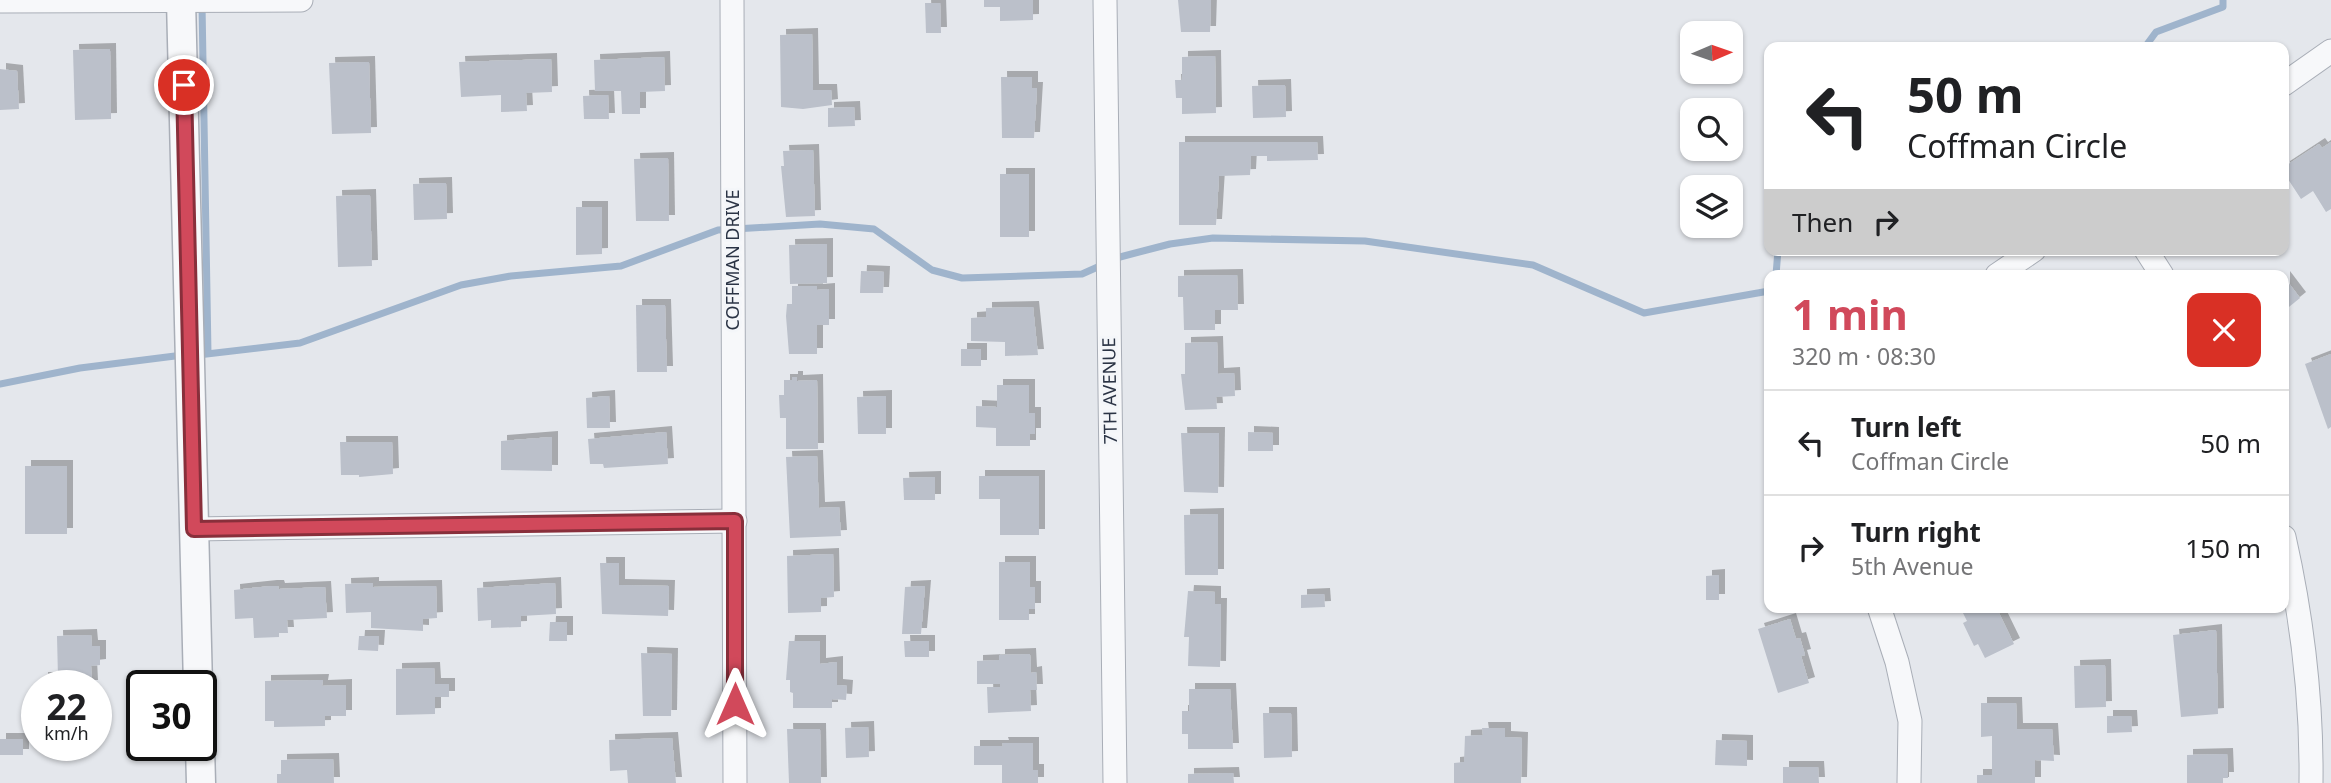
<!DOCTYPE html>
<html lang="en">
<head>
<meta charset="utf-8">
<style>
	:root { --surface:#fff; --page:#f2f2f2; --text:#202124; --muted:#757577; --line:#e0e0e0; --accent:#d1495b }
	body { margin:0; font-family:"Noto Sans",sans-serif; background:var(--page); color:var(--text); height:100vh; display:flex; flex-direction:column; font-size:26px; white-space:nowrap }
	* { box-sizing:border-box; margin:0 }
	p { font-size:23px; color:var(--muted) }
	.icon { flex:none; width:38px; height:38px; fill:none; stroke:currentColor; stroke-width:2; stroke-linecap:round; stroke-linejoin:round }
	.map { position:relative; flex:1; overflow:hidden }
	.drawer { position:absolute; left:1764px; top:270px; width:525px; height:343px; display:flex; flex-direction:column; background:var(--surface); border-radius:14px; box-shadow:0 2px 5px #0004 }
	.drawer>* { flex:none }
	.guide { position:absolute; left:1764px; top:42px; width:525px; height:214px; border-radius:14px; box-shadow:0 2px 5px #0004; background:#fff; color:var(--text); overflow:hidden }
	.needle { width:46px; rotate:88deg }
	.fabs { position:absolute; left:1680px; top:21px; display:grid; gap:14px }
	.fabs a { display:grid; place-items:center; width:63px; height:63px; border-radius:14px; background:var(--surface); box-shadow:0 2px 5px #0004; font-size:35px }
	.speed { position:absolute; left:21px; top:670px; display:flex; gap:14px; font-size:35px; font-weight:700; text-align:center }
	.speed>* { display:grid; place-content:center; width:91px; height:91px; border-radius:50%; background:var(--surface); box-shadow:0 2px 5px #0004; line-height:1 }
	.speed small { font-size:18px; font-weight:400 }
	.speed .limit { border:4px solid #111; border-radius:10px; background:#fff; color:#111 }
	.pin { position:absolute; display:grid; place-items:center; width:60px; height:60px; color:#fff; margin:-30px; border:4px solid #fff; border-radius:50%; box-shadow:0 2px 7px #0007 }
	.me { position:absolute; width:77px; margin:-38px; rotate:0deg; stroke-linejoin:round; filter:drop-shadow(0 0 5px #0008) }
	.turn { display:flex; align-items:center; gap:24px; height:147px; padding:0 28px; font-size:32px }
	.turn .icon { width:91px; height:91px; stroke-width:2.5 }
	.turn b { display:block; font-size:49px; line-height:60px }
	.then { display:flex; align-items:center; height:66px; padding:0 28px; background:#0003; gap:14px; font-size:26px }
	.round { display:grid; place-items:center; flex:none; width:74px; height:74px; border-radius:14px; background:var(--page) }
	.summary { display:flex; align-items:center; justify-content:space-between; height:119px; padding:0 28px }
	h1 { font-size:42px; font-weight:700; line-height:52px; color:var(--accent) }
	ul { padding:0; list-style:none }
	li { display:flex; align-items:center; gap:21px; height:105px; padding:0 28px; border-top:2px solid var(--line) }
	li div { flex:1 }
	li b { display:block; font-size:26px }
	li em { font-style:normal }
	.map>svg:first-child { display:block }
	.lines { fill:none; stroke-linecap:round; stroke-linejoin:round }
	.stream { stroke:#9fb4cc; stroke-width:7 }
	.building { fill:#bbc0ca; filter:url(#shadow) }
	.minor-casing { stroke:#a9aeb7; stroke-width:25 }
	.tertiary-casing { stroke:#a9aeb7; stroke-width:31 }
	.minor { stroke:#f7f8fa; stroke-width:23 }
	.tertiary { stroke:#f7f8fa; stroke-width:28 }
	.route-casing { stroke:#882f3b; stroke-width:18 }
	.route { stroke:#d1495b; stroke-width:12 }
	.labels { text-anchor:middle; stroke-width:6; stroke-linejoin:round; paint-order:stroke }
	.street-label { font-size:18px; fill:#2b3445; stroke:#f4f6f9 }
</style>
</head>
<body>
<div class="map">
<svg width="2331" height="783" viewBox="0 0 2331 783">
	<defs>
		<filter id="shadow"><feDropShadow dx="6" dy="-6" stdDeviation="0" flood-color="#0004"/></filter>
	</defs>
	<rect width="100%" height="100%" fill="#e4e7ec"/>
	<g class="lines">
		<!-- stream -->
		<g class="stream">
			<path d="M202 4 208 353"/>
			<path d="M2145 47 2156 32 2223 7V0"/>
			<path d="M1776 275 1778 250"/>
			<path d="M198 355 300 343 461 285 511 276 621 266 718 230 820 224 874 229 932 270 962 278 1082 274 1120 257 1170 244 1213 238 1365 241 1533 265 1644 313 1769 291"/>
			<path d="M0 384 80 368 175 356"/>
		</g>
	</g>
	<!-- building -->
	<g class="building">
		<path d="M984 0H1033V20L1000 21V7H984Z"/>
		<path d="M1178 0H1211L1210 32H1181Z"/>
		<path d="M925 3H940L941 33H926Z"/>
		<path d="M812 34 813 90H831L832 105 803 109 781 107 780 35Z"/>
		<path d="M110 49 111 119 75 120 73 50Z"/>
		<path d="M1215 56 1216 113 1182 114V98H1176L1175 80H1182V57Z"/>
		<path d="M664 57 665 91 640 92V114H622L621 91H595L594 60Z"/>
		<path d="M551 59 552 92 526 93 527 111 501 112V95L461 97 459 62Z"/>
		<path d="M369 62 371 133 332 134 329 63Z"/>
		<path d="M0 69 17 71 19 109 0 110Z"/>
		<path d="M1001 77H1032V88H1037L1034 138H1002Z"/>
		<path d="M1285 85 1286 117 1253 118 1252 86Z"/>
		<path d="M608 95 609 119H584L583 96Z"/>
		<path d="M854 107 855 126 828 127V108Z"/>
		<path d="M1179 142H1317L1318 160 1267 161V156H1251L1250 175 1219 176 1216 225H1179Z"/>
		<path d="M2331 142V209L2326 212 2313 191 2301 199 2284 173V167L2319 144 2322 148Z"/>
		<path d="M813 150 815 216 786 217 781 166H784L783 151Z"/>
		<path d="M668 158 669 221H636L634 159Z"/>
		<rect x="1000" y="174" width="29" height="63"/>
		<path d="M446 183 447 219 414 220 413 184Z"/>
		<path d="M370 195 372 266 338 267 336 196Z"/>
		<path d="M576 207H602V254L576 255Z"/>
		<path d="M827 244V283L790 284 789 245Z"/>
		<path d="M861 271 884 272 883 293H860Z"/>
		<path d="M1237 275 1238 310H1215V330H1184L1183 297H1178V276Z"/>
		<path d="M2284 277 2300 298 2284 311Z"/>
		<path d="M792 286H817V290L829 289V325H817V354H789L786 316 787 304H792Z"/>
		<path d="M636 305H665L667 372H637Z"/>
		<path d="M1033 307 1038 355 1005 356V342L971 341V318L986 317V308Z"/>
		<path d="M1217 342 1218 374 1234 373 1235 396 1216 397 1217 409 1185 410 1181 374H1185V343Z"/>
		<rect x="961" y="349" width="20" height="17"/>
		<path d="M2331 354V427L2328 429 2305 364Z"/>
		<path d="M792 377H797V381L817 380 818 449H786V418H780L779 395H784V380H792Z"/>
		<path d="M997 385H1029V413H1035V434H1030V446H996V428L976 427V406L997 407Z"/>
		<path d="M609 396 610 428H587L586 398Z"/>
		<path d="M886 396V434H858L857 397Z"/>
		<path d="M666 432 668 464 604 468 603 464H590L588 439Z"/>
		<path d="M1248 432 1273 433V451H1248Z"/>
		<path d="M1181 433H1219L1218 493 1184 492Z"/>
		<path d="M552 437V471L501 470V441Z"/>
		<path d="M340 442H392L393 474 359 477V475H341Z"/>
		<path d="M817 456 819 508 839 507 841 536 790 538 786 457Z"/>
		<rect x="25" y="466" width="42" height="68"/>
		<path d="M979 476H1039V535H1000V499H979Z"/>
		<path d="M935 477V500H904L903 478Z"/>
		<path d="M1218 514V575H1185L1184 515Z"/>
		<path d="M833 554 834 597 821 598V612L788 613 787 556Z"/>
		<path d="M999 562H1030V587H1035V609H1029V620H999Z"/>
		<path d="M600 563H619V585L669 586 668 616 602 614Z"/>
		<path d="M1719 575V600H1706V576Z"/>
		<path d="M373 583V587L436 586 437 618 423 619V631L371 628V612L346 613 345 584Z"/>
		<path d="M555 583 556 614 521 616V627L491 628V620L478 621 477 588Z"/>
		<path d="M271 586H278L279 589 325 587 327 618 287 620 288 633H279V637L254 638 253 618 235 619 234 590Z"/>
		<path d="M925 586 921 634H902L905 587Z"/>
		<path d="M1188 591 1215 592V604H1221L1220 667 1188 666 1189 637H1184Z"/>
		<path d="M1324 594 1325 607 1301 608V595Z"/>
		<path d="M1960 607H1996L2014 644 1985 658 1978 644 1974 646 1963 623 1967 621Z"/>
		<path d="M1790 619 1796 639 1800 638 1805 655 1801 656 1809 683 1778 693 1758 629Z"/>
		<path d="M550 622H567V641H549Z"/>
		<path d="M2216 630 2218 714 2181 717 2173 635Z"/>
		<path d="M91 635 92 646H100V665L91 666 92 686H42V678H58L57 636Z"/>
		<path d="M359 636H379L378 651 358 650Z"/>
		<path d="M789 641H820V664L837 662V685L847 686 846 700 832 699V708H793V693L790 692V680H786Z"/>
		<path d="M904 641H929V657H905Z"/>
		<path d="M641 653 672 654 671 716H643Z"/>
		<path d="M1030 654 1031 673 1036 672 1037 690H1030L1031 711 988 713 987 687H1000V684H977V661L999 660V655Z"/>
		<path d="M2105 665 2106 707 2075 708 2074 666Z"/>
		<path d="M434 668 435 684H449V697H435V714L396 715V669Z"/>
		<path d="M323 680 322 686 346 685V716H325V726L274 727V721H265V681Z"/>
		<path d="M1189 689H1230L1233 749H1188V734H1182V711H1189Z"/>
		<path d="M1981 703H2016L2017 729H2052L2054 761 2035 760V783H1977V775H1992V736L1981 737Z"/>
		<path d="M1263 713H1291L1292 757 1264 758Z"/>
		<path d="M2107 716H2131L2132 732 2107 733Z"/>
		<path d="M868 727 869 757 846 758 845 728Z"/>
		<path d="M1482 728H1505V737L1522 738 1521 783H1454V763L1464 762 1465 736 1483 735Z"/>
		<path d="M787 729H820L821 783H789Z"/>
		<path d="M672 738 676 783H628L627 770 610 771 609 740Z"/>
		<rect x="0" y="739" width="23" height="16"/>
		<path d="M1716 740 1747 741V766L1715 765Z"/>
		<path d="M1002 743H1033V770H1038V783H1002V765H974V746H1003Z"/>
		<path d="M2227 754 2228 778H2223V783H2187V755Z"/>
		<path d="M333 759 334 783H277V774H281V760Z"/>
		<path d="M1783 767H1818L1819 783H1783Z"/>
		<path d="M1233 773 1234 783H1188V774Z"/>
	</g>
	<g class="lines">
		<!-- minor casing -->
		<g class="minor-casing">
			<g id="minor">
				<path d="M732 0 735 783"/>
				<path d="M1105 0 1115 783"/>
				<path d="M0 1 301 0"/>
				<path d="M2284 84 2331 51"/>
				<path d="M2146 250 2162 275"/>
				<path d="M1997 275 2034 250"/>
				<path d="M194 529 735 521"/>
				<path d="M2284 537C2302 617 2312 701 2311 783"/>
				<path d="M1879 607 1897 662 1910 721 1909 783"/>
			</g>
		</g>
		<!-- tertiary casing -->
		<g class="tertiary-casing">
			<g id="tertiary">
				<path d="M181 0 198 686"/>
				<path d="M200 746 201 783"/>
			</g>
		</g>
		<!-- minor -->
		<use href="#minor" class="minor"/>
		<!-- tertiary -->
		<use href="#tertiary" class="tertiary"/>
	</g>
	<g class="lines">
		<!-- route casing -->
		<g class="route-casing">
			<path id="route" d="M184 85 194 529 735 521V704"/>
		</g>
		<!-- route -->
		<use href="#route" class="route"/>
	</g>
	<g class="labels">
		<!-- street labels -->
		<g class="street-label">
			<text transform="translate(733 260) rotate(-90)" y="6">COFFMAN DRIVE</text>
			<text transform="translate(1110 391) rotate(-91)" y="6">7TH AVENUE</text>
		</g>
	</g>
</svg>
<div class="fabs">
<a><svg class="needle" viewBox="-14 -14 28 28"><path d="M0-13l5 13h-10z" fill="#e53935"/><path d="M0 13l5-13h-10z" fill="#757577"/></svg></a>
<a><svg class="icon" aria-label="search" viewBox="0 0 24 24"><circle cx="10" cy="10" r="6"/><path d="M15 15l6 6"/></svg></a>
<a><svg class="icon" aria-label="layers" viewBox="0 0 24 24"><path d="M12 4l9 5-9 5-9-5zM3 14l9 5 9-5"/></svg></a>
</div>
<div class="speed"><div>22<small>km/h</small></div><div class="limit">30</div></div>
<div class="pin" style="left:184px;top:85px;background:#d93025"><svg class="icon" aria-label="arrive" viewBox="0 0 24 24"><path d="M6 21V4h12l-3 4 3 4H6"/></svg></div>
<svg class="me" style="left:735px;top:704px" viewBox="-20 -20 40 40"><path d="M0-17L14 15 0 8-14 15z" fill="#d1495b" stroke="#fff" stroke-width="4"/></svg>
<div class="guide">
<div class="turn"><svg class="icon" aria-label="left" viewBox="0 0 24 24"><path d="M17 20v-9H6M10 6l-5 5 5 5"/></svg><div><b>50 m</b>Coffman Circle</div></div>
<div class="then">Then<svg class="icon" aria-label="right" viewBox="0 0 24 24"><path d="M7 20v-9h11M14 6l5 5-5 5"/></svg></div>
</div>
<section class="drawer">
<div class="summary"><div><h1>1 min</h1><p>320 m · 08:30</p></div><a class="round" style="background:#d93025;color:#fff"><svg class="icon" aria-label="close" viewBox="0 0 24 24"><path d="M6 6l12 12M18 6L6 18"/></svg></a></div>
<ul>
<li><svg class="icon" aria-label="left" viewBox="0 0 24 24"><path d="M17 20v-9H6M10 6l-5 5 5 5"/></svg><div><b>Turn left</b><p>Coffman Circle</p></div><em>50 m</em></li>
<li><svg class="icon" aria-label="right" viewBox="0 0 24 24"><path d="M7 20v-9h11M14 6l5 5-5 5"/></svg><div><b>Turn right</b><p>5th Avenue</p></div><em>150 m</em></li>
</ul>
</section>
</div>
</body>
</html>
